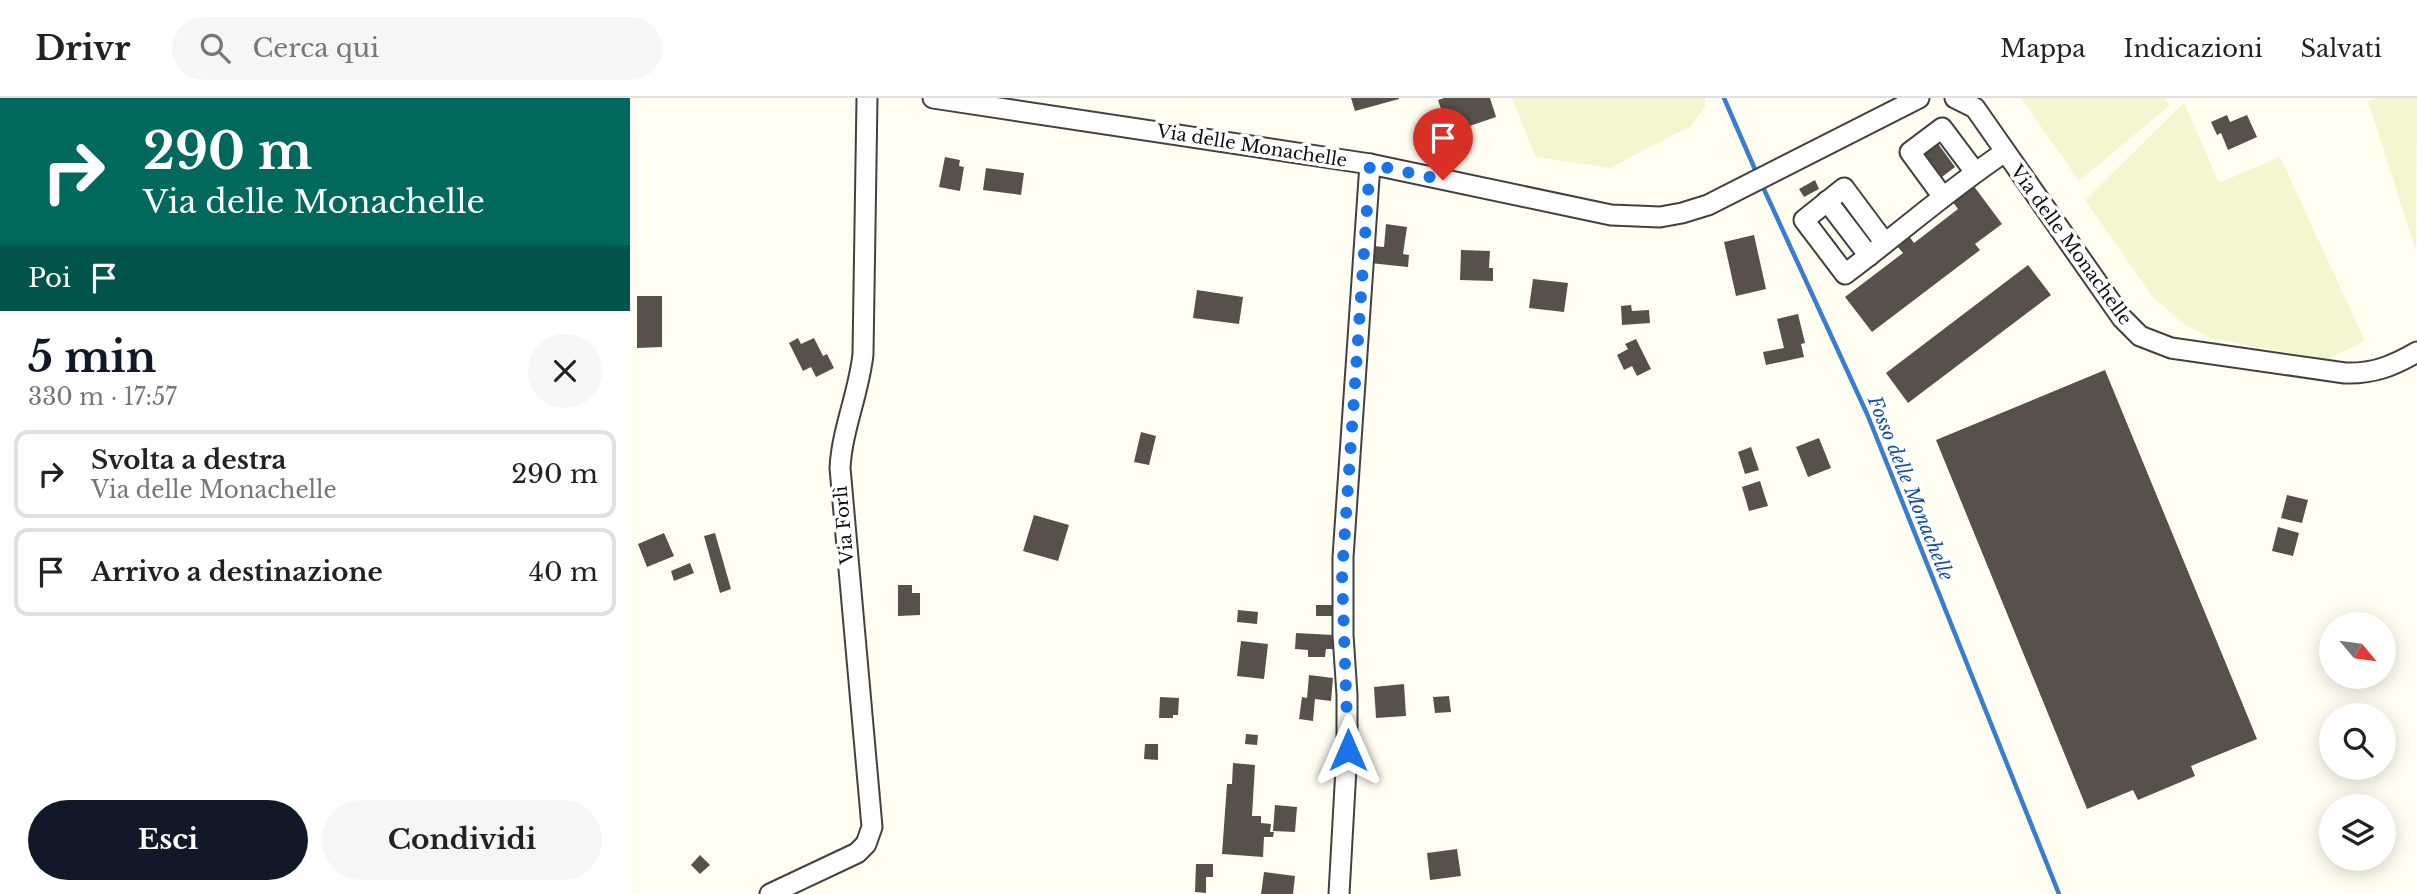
<!DOCTYPE html>
<html lang="it">
<head>
<meta charset="utf-8">
<style>
	:root { --surface:#fff; --page:#f6f6f6; --text:#222; --muted:#767676; --line:#e0e0e0; --accent:#111827 }
	body { margin:0; font-family:"Libre Baskerville",serif; background:var(--page); color:var(--text); height:100vh; display:flex; flex-direction:column; font-size:26px; white-space:nowrap }
	* { box-sizing:border-box; margin:0 }
	p { font-size:23px; color:var(--muted) }
	.icon { flex:none; width:38px; height:38px; fill:none; stroke:currentColor; stroke-width:2; stroke-linecap:round; stroke-linejoin:round }
	.map { position:relative; flex:1; overflow:hidden }
	.side { display:flex; flex-direction:column; background:var(--surface); width:630px }
	.side>* { flex:none }
	.top-card { background:#00695c; color:#fff; overflow:hidden }
	.needle { width:46px; rotate:119deg }
	.tools { position:absolute; left:1689px; top:514px; display:grid; gap:14px }
	.tools a { display:grid; place-items:center; width:77px; height:77px; border-radius:50%; background:var(--surface); box-shadow:0 4px 18px #0003; font-size:35px }
	.pin { position:absolute; display:grid; place-items:center; width:60px; height:60px; color:#fff; margin:-72px -30px; border-radius:50% 50% 50% 0; rotate:-45deg; box-shadow:0 0 7px #0007 }
	.pin .icon { rotate:45deg }
	.me { position:absolute; width:77px; margin:-38px; rotate:0deg; stroke-linejoin:round; filter:drop-shadow(0 0 5px #0008) }
	.turn { display:flex; align-items:center; gap:24px; height:147px; padding:0 28px; font-size:32px }
	.turn .icon { width:91px; height:91px; stroke-width:2.5 }
	.turn b { display:block; font-size:49px; line-height:60px }
	.then { display:flex; align-items:center; height:66px; padding:0 28px; background:#0003; gap:14px; font-size:26px }
	.round { display:grid; place-items:center; flex:none; width:74px; height:74px; border-radius:37px; background:var(--page) }
	.overview { display:flex; align-items:center; justify-content:space-between; height:119px; padding:0 28px }
	h1 { font-size:42px; font-weight:800; line-height:52px; color:var(--accent) }
	.button { display:flex; gap:14px; margin-top:auto; padding:14px 28px }
	.button a { flex:1; height:80px; border-radius:42px; background:var(--accent); color:#fff; font-size:28px; font-weight:800; line-height:80px; text-align:center }
	.button a+a { background:var(--page); color:var(--text) }
	ul { padding:0; list-style:none }
	li { display:flex; align-items:center; gap:21px; height:88px; margin:0 14px 10px; padding:0 14px; border:4px solid var(--line); border-radius:14px }
	li div { flex:1 }
	li b { display:block; font-size:26px }
	li em { font-style:normal }
	header { display:flex; align-items:center; gap:42px; box-sizing:border-box; height:98px; padding:0 35px; background:var(--surface); border-bottom:2px solid var(--line) }
	header strong { font-size:33px }
	nav { display:flex; gap:38px; margin-inline-start:auto; font-size:24px }
	.search { width:490px; height:63px; background:var(--page); display:flex; align-items:center; gap:18px; box-sizing:border-box; padding:0 24px; border-radius:38px; color:var(--muted); font-size:26px }
	main { display:flex; flex:1; min-height:0 }
	.map>svg:first-child { display:block }
	.farmland { fill:#f3f6cf }
	.lines { fill:none; stroke-linecap:round; stroke-linejoin:round }
	.stream { stroke:#387dd0; stroke-width:4.5 }
	.building { fill:#57514a }
	.minor-casing { stroke:#414141; stroke-width:23 }
	.minor { stroke:#fff; stroke-width:19 }
	.route { stroke:#1a73e8; stroke-width:12; stroke-dasharray:0 21.6 }
	.labels { text-anchor:middle; stroke-width:7; stroke-linejoin:round; paint-order:stroke }
	.street-label { font-size:18px; fill:#0e0e0e; stroke:#fff }
	.water-label { font-size:19px; font-style:italic; fill:#1450a4; stroke:#fff }
</style>
</head>
<body>
<header>
<strong>Drivr</strong>
<div class="search"><svg class="icon" aria-label="search" viewBox="0 0 24 24"><circle cx="10" cy="10" r="6"/><path d="M15 15l6 6"/></svg>Cerca qui</div>
<nav><a>Mappa</a><a>Indicazioni</a><a>Salvati</a></nav>
</header>
<main>
<section class="side">
<div class="top-card">
<div class="turn"><svg class="icon" aria-label="right" viewBox="0 0 24 24"><path d="M7 20v-9h11M14 6l5 5-5 5"/></svg><div><b>290 m</b>Via delle Monachelle</div></div>
<div class="then">Poi<svg class="icon" aria-label="arrive" viewBox="0 0 24 24"><path d="M6 21V4h12l-3 4 3 4H6"/></svg></div>
</div>
<div class="overview"><div><h1>5 min</h1><p>330 m · 17:57</p></div><a class="round"><svg class="icon" aria-label="close" viewBox="0 0 24 24"><path d="M6 6l12 12M18 6L6 18"/></svg></a></div>
<ul>
<li><svg class="icon" aria-label="right" viewBox="0 0 24 24"><path d="M7 20v-9h11M14 6l5 5-5 5"/></svg><div><b>Svolta a destra</b><p>Via delle Monachelle</p></div><em>290 m</em></li>
<li><svg class="icon" aria-label="arrive" viewBox="0 0 24 24"><path d="M6 21V4h12l-3 4 3 4H6"/></svg><div><b>Arrivo a destinazione</b></div><em>40 m</em></li>
</ul>
<div class="button"><a>Esci</a><a>Condividi</a></div>
</section>
<div class="map">
<svg width="1787" height="796" viewBox="0 0 1787 796">
	<rect width="100%" height="100%" fill="#fffef0"/>
	<!-- farmland -->
	<g class="farmland">
		<path d="M882 0H1075V9L1062 27 980 70 906 59Z"/>
		<path d="M1391 0H1535L1540 7 1449 83Z"/>
		<path d="M1747 0H1787L1786 153 1738 3Z"/>
		<path d="M1554 5 1589 85 1650 59 1735 243 1695 262 1581 240 1554 226 1522 198 1455 102Z"/>
	</g>
	<g class="lines">
		<!-- stream -->
		<g class="stream">
			<path d="M1094 0 1127 76"/>
			<path d="M1132 87 1238 318 1429 796"/>
		</g>
	</g>
	<!-- building -->
	<g class="building">
		<path d="M721 0H769V1L725 13Z"/>
		<path d="M814 0H860L866 19 819 35 808 2Z"/>
		<path d="M1597 17 1600 24 1617 17 1627 39 1598 52 1591 35 1587 37 1581 24Z"/>
		<path d="M1306 43 1325 69 1312 79 1293 54Z"/>
		<path d="M315 59 330 62 329 68 334 69 330 93 309 89Z"/>
		<path d="M356 70 394 75 391 97 353 92Z"/>
		<path d="M1185 82 1189 91 1174 99 1169 91Z"/>
		<path d="M1343 87 1372 126 1345 146 1350 152 1242 234 1215 199 1273 155 1267 148 1279 138 1284 145 1328 111 1322 103Z"/>
		<path d="M756 126 777 129 773 156 779 157 778 169 740 165 742 148 754 149Z"/>
		<path d="M1124 137 1136 191 1106 198 1094 144Z"/>
		<path d="M831 152 860 153 859 170H863V183L830 182Z"/>
		<path d="M1398 167 1421 197 1278 305 1256 275Z"/>
		<path d="M903 181 938 185 934 214 899 210Z"/>
		<path d="M567 192 613 199 609 226 563 220Z"/>
		<path d="M7 198H32V249L7 250Z"/>
		<path d="M1001 207 1002 213 1019 212 1020 225 992 227 991 208Z"/>
		<path d="M1168 216 1175 245 1171 246 1174 259 1136 267 1133 254 1154 250 1147 221Z"/>
		<path d="M168 240 171 246 184 240 193 258 197 256 204 270 186 279 181 269 173 273 159 245Z"/>
		<path d="M1006 241 1021 271 1007 278 1002 268 994 272 987 257 998 251 995 246Z"/>
		<path d="M1475 272 1627 641 1561 668 1565 678 1508 702 1503 692 1457 711 1306 342Z"/>
		<path d="M511 334 526 338 519 367 504 364Z"/>
		<path d="M1189 340 1201 370 1178 379 1166 349Z"/>
		<path d="M1121 349 1129 372 1115 376 1108 354Z"/>
		<path d="M1130 383 1138 408 1119 413 1112 389Z"/>
		<path d="M1657 397 1678 402 1672 425 1651 420Z"/>
		<path d="M404 417 439 427 428 463 393 453Z"/>
		<path d="M1648 429 1669 435 1663 458 1642 453Z"/>
		<path d="M34 435 44 458 17 469 8 446Z"/>
		<path d="M85 435 101 491 90 495 74 438Z"/>
		<path d="M60 465 64 475 44 483 41 473Z"/>
		<path d="M268 487H282V495H290V517L268 518Z"/>
		<rect x="686" y="507" width="16" height="11"/>
		<path d="M608 512 628 514 627 526 607 524Z"/>
		<path d="M666 535 703 537V551H696L695 559H678V552L665 551Z"/>
		<path d="M611 543 638 546 634 581 607 578Z"/>
		<path d="M679 577 703 580 701 603 685 601 683 623 669 621 672 599 677 600Z"/>
		<path d="M774 586 776 618 746 620 744 589Z"/>
		<path d="M819 598 821 614 805 615 803 599Z"/>
		<path d="M530 599 549 600 548 617H543V620H529Z"/>
		<path d="M616 636 628 637 627 647 615 646Z"/>
		<path d="M515 646H528V662L514 661Z"/>
		<path d="M603 665 625 667 622 718H631V725L641 726 640 734H644L643 739H634L633 759 592 756 597 686H602Z"/>
		<path d="M645 707 667 709 665 734 643 733Z"/>
		<path d="M827 751 831 778 800 782 797 755Z"/>
		<path d="M70 757 80 767 70 776 61 767Z"/>
		<path d="M566 766H583V779H576V795L565 794Z"/>
		<path d="M634 774 665 778 663 796H631Z"/>
	</g>
	<g class="lines">
		<!-- minor casing -->
		<g class="minor-casing">
			<g id="minor">
				<path d="M303 0 740 66 981 117 1030 119 1052 115 1078 107 1289 0"/>
				<path d="M1325 0 1345 10 1492 220 1510 238 1541 250 1715 275C1743 276 1763 268 1787 254"/>
				<path d="M1313 99 1280 54 1312 30 1345 74"/>
				<path d="M1197 103 1239 158"/>
				<path d="M1255 145 1214 90 1174 122 1215 176C1269 136 1319 91 1375 54"/>
				<path d="M140 796 227 755 236 746 242 729 210 370C212 331 229 295 233 256L237 0"/>
				<path d="M709 796 717 652V597L713 537V459L740 66"/>
			</g>
		</g>
		<!-- minor -->
		<use href="#minor" class="minor"/>
	</g>
	<g class="lines">
		<!-- route -->
		<path class="route" d="M718 652 712 476 740 66 813 82"/>
	</g>
	<g class="labels">
		<!-- street labels -->
		<g class="street-label">
			<text transform="translate(622 48) rotate(9)" y="6">Via delle Monachelle</text>
			<text transform="translate(1441 147) rotate(54)" y="6">Via delle Monachelle</text>
			<text transform="translate(214 427) rotate(-95)" y="6">Via Forlì</text>
		</g>
		<!-- water labels -->
		<g class="water-label">
			<text transform="translate(1281 390) rotate(68)" y="7">Fosso delle Monachelle</text>
		</g>
	</g>
</svg>
<div class="tools">
<a><svg class="needle" viewBox="-14 -14 28 28"><path d="M0-13l5 13h-10z" fill="#e53935"/><path d="M0 13l5-13h-10z" fill="#767676"/></svg></a>
<a><svg class="icon" aria-label="search" viewBox="0 0 24 24"><circle cx="10" cy="10" r="6"/><path d="M15 15l6 6"/></svg></a>
<a><svg class="icon" aria-label="layers" viewBox="0 0 24 24"><path d="M12 4l9 5-9 5-9-5zM3 14l9 5 9-5"/></svg></a>
</div>
<div class="pin" style="left:813px;top:82px;background:#d93025"><svg class="icon" aria-label="arrive" viewBox="0 0 24 24"><path d="M6 21V4h12l-3 4 3 4H6"/></svg></div>
<svg class="me" style="left:718px;top:652px" viewBox="-20 -20 40 40"><path d="M0-17L14 15 0 8-14 15z" fill="#1a73e8" stroke="#fff" stroke-width="4"/></svg>
</div>
</main>
</body>
</html>
